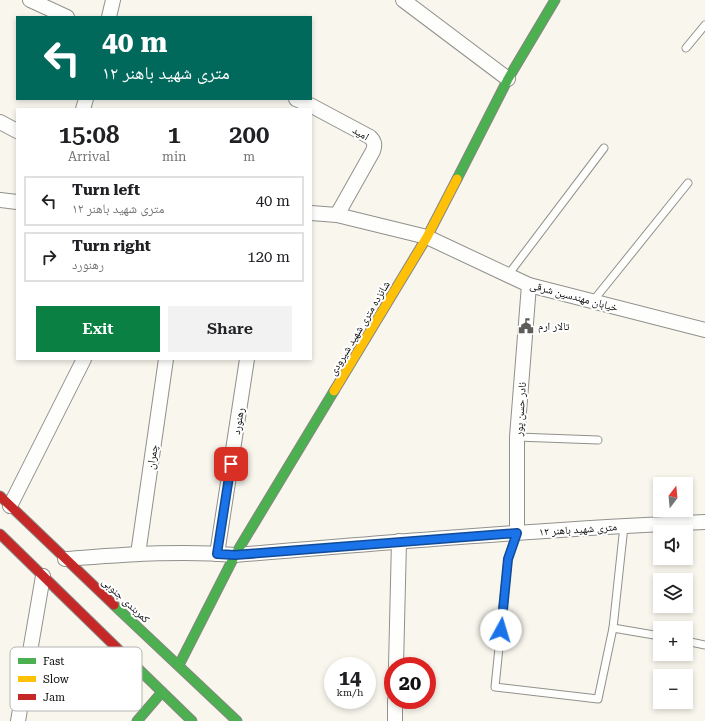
<!DOCTYPE html>
<html lang="en">
<head>
<meta charset="utf-8">
<style>
	:root { --surface:#fff; --page:#f2f2f2; --text:#202124; --muted:#757577; --line:#e0e0e0; --accent:#0b8043 }
	body { margin:0; font-family:"Roboto Serif","Noto Naskh Arabic",serif; background:var(--page); color:var(--text); height:100vh; display:flex; flex-direction:column; font-size:15px; white-space:nowrap }
	* { box-sizing:border-box; margin:0 }
	p { font-size:13px; color:var(--muted) }
	.icon { flex:none; width:22px; height:22px; fill:none; stroke:currentColor; stroke-width:2; stroke-linecap:round; stroke-linejoin:round }
	.map { position:relative; flex:1; overflow:hidden }
	.details { position:absolute; left:16px; top:108px; width:296px; height:252px; display:flex; flex-direction:column; background:var(--surface); border-radius:0px; box-shadow:0 2px 6px #0003 }
	.details>* { flex:none }
	.banner { position:absolute; left:16px; top:16px; width:296px; height:84px; border-radius:0px; box-shadow:0 2px 6px #0003; background:#00695c; color:#fff; overflow:hidden }
	.needle { width:26px; rotate:16deg }
	.tools { position:absolute; left:653px; top:477px; display:grid; gap:8px }
	.tools a { display:grid; place-items:center; width:40px; height:40px; border-radius:0px; background:var(--surface); box-shadow:0 2px 6px #0003; font-size:20px }
	.speed { position:absolute; left:324px; top:657px; display:flex; gap:8px; font-size:20px; font-weight:700; text-align:center }
	.speed>* { display:grid; place-content:center; width:52px; height:52px; border-radius:50%; background:var(--surface); box-shadow:0 2px 6px #0003; line-height:1 }
	.speed small { font-size:10px; font-weight:400 }
	.speed .limit { border:6px solid #d22; background:#fff; color:#111 }
	.pin { position:absolute; display:grid; place-items:center; width:34px; height:34px; color:#fff; margin:-17px; border-radius:8px; box-shadow:0 2px 6px #0006 }
	.me { position:absolute; width:44px; margin:-22px; rotate:6deg; stroke-linejoin:round; filter:drop-shadow(0 0 3px #0008) }
	.turn { display:flex; align-items:center; gap:14px; height:84px; padding:0 20px; font-size:18px }
	.turn .icon { width:52px; height:52px; stroke-width:2.5 }
	.turn b { display:block; font-size:28px; line-height:34px }
	.eta { display:flex; justify-content:space-evenly; align-items:center; height:68px; text-align:center }
	.eta b { font-size:24px; font-weight:600; line-height:28px }
	.primary-button { display:flex; gap:8px; margin-top:auto; padding:8px 20px }
	.primary-button a { flex:1; height:46px; border-radius:0px; background:var(--accent); color:#fff; font-size:16px; font-weight:600; line-height:46px; text-align:center }
	.primary-button a+a { background:var(--page); color:var(--text) }
	ul { padding:0; list-style:none }
	li { display:flex; align-items:center; gap:12px; height:50px; margin:0 8px 6px; padding:0 12px; border:2px solid var(--line); border-radius:0px }
	li div { flex:1 }
	li b { display:block; font-size:15px }
	li em { font-style:normal }
	.map>svg:first-child { display:block }
	.lines { fill:none; stroke-linecap:round; stroke-linejoin:round }
	.lane-casing { stroke:#91908c; stroke-width:9 }
	.street-casing { stroke:#91908c; stroke-width:16 }
	.fast-casing { stroke:#878682; stroke-width:11 }
	.slow-casing { stroke:#878682; stroke-width:11 }
	.jam-casing { stroke:#878682; stroke-width:11 }
	.lane { stroke:#fefefc; stroke-width:7 }
	.street { stroke:#fefefc; stroke-width:14 }
	.fast { stroke:#4caf50; stroke-width:9 }
	.slow { stroke:#ffc107; stroke-width:9 }
	.jam { stroke:#c62828; stroke-width:9 }
	.route-casing { stroke:#114b97; stroke-width:10 }
	.route { stroke:#1a73e8; stroke-width:7 }
	.labels { text-anchor:middle; stroke-width:4; stroke-linejoin:round; paint-order:stroke }
	.street-label { font-size:11px; fill:#090909; stroke:#fff }
	.poi-label { font-size:11px; fill:#090909; stroke:#fff; text-anchor:start }
	.key { fill:#fff; stroke:#b5b5b5; stroke-width:1 }
	.key-label { font-size:11px; fill:#090909 }
</style>
</head>
<body>
<div class="map">
<svg width="705" height="721" viewBox="0 0 705 721">
	<rect width="100%" height="100%" fill="#f8f6ed"/>
	<g class="lines">
		<!-- lane casing -->
		<g class="lane-casing">
			<g id="lane">
				<path d="M686 48 705 25"/>
				<path d="M508 275 604 148"/>
				<path d="M593 301 688 183"/>
				<path d="M517 437 598 440"/>
				<path d="M517 533 508 559 495 687 598 699 613 628 624 526"/>
				<path d="M613 628 660 636"/>
				<path d="M686 641 705 645"/>
			</g>
		</g>
		<!-- street casing -->
		<g class="street-casing">
			<g id="street">
				<path d="M30 0 67 17"/>
				<path d="M403 0 508 79"/>
				<path d="M109 17 113 0"/>
				<path d="M296 99 312 106 370 137C375 142 375 145 373 151L337 215"/>
				<path d="M83 109 86 99"/>
				<path d="M0 122 17 131"/>
				<path d="M0 200 17 202"/>
				<path d="M311 213 337 215 427 237 529 285 705 330"/>
				<path d="M10 506 84 359"/>
				<path d="M517 533V437L529 285"/>
				<path d="M138 554 166 359"/>
				<path d="M217 554 247 359"/>
				<path d="M65 559C122 555 179 550 235 555 391 542 548 529 705 522"/>
				<path d="M396 666 399 541"/>
				<path d="M18 721 43 576"/>
				<path d="M395 721V700"/>
			</g>
		</g>
		<!-- fast casing -->
		<g class="fast-casing">
			<g id="fast">
				<path d="M457 179 508 79 555 0"/>
				<path d="M114 605 237 721"/>
				<path d="M123 654 192 721"/>
				<path d="M179 665 235 555 334 391"/>
				<path d="M137 721 162 692"/>
			</g>
		</g>
		<!-- slow casing -->
		<g class="slow-casing">
			<path id="slow" d="M334 391 427 237 457 179"/>
		</g>
		<!-- jam casing -->
		<g class="jam-casing">
			<g id="jam">
				<path d="M0 496 114 605"/>
				<path d="M0 534 123 654"/>
			</g>
		</g>
		<!-- lane -->
		<use href="#lane" class="lane"/>
		<!-- street -->
		<use href="#street" class="street"/>
		<!-- fast -->
		<use href="#fast" class="fast"/>
		<!-- slow -->
		<use href="#slow" class="slow"/>
		<!-- jam -->
		<use href="#jam" class="jam"/>
	</g>
	<g class="lines">
		<!-- route casing -->
		<g class="route-casing">
			<path id="route" d="M231 464 217 554 235 555 517 533 508 559 501 630"/>
		</g>
		<!-- route -->
		<use href="#route" class="route"/>
	</g>
	<!-- icons -->
	<defs>
		<g id="civic-bare" transform="scale(1.2)"><path d="M-.6-6.5H3V-4.5H.6V-3L4-1V1h2V6H-6V1h2V-1L-.6-3ZM-1.2 2.5V6h2.4V2.5Z" fill="#5d5c59" stroke="#fff" stroke-width="2.5" paint-order="stroke"/></g>
	</defs>
	<g fill-rule="evenodd">
		<use href="#civic-bare" x="526" y="326"/>
	</g>
	<g class="labels">
		<!-- street labels -->
		<g class="street-label">
			<text transform="translate(361 133) rotate(31)" y="4">امید</text>
			<text transform="translate(574 296) rotate(15)" y="4">خیابان مهندسین شرقی</text>
			<text transform="translate(359 328) rotate(-59)" y="4">شانزده متری شهید شیرودی</text>
			<text transform="translate(520 409) rotate(-86)" y="4">نادر حسن پور</text>
			<text transform="translate(238 421) rotate(-81)" y="4">رهنورد</text>
			<text transform="translate(152 457) rotate(-82)" y="4">چمران</text>
			<text transform="translate(578 529) rotate(-4)" y="4">۱۲ متری شهید باهنر</text>
			<text transform="translate(126 600) rotate(43)" y="4">کمربندی جنوبی</text>
		</g>
		<!-- poi labels -->
		<g class="poi-label">
			<text x="538" y="330">تالار ارم</text>
		</g>
	</g>
	<!-- legend -->
	<rect x="10" y="647" width="132" height="64" rx="6" class="key"/>
	<rect x="18" y="658" width="18" height="6" fill="#4caf50"/>
	<rect x="18" y="676" width="18" height="6" fill="#ffc107"/>
	<rect x="18" y="694" width="18" height="6" fill="#c62828"/>
	<g class="key-label">
		<text x="43" y="665">Fast</text>
		<text x="43" y="683">Slow</text>
		<text x="43" y="701">Jam</text>
	</g>
</svg>
<div class="tools">
<a><svg class="needle" viewBox="-14 -14 28 28"><path d="M0-13l5 13h-10z" fill="#e53935"/><path d="M0 13l5-13h-10z" fill="#757577"/></svg></a>
<a><svg class="icon" aria-label="sound" viewBox="0 0 24 24"><path d="M4 9h4l5-4v14l-5-4H4zM17 9q2 3 0 6"/></svg></a>
<a><svg class="icon" aria-label="layers" viewBox="0 0 24 24"><path d="M12 4l9 5-9 5-9-5zM3 14l9 5 9-5"/></svg></a>
<a>+</a>
<a>−</a>
</div>
<div class="speed"><div>14<small>km/h</small></div><div class="limit">20</div></div>
<div class="pin" style="left:231px;top:464px;background:#d93025"><svg class="icon" aria-label="arrive" viewBox="0 0 24 24"><path d="M6 21V4h12l-3 4 3 4H6"/></svg></div>
<svg class="me" style="left:501px;top:630px" viewBox="-20 -20 40 40"><circle r="19" fill="#fff"/><path d="M0-13L10 11 0 6-10 11z" fill="#1a73e8"/></svg>
<div class="banner">
<div class="turn"><svg class="icon" aria-label="left" viewBox="0 0 24 24"><path d="M17 20v-9H6M10 6l-5 5 5 5"/></svg><div><b>40 m</b>۱۲ متری شهید باهنر</div></div>
</div>
<section class="details">
<div class="eta">
<div><b>15:08</b><p>Arrival</p></div>
<div><b>1</b><p>min</p></div>
<div><b>200</b><p>m</p></div>
</div>
<ul>
<li><svg class="icon" aria-label="left" viewBox="0 0 24 24"><path d="M17 20v-9H6M10 6l-5 5 5 5"/></svg><div><b>Turn left</b><p>۱۲ متری شهید باهنر</p></div><em>40 m</em></li>
<li><svg class="icon" aria-label="right" viewBox="0 0 24 24"><path d="M7 20v-9h11M14 6l5 5-5 5"/></svg><div><b>Turn right</b><p>رهنورد</p></div><em>120 m</em></li>
</ul>
<div class="primary-button"><a>Exit</a><a>Share</a></div>
</section>
</div>
</body>
</html>
